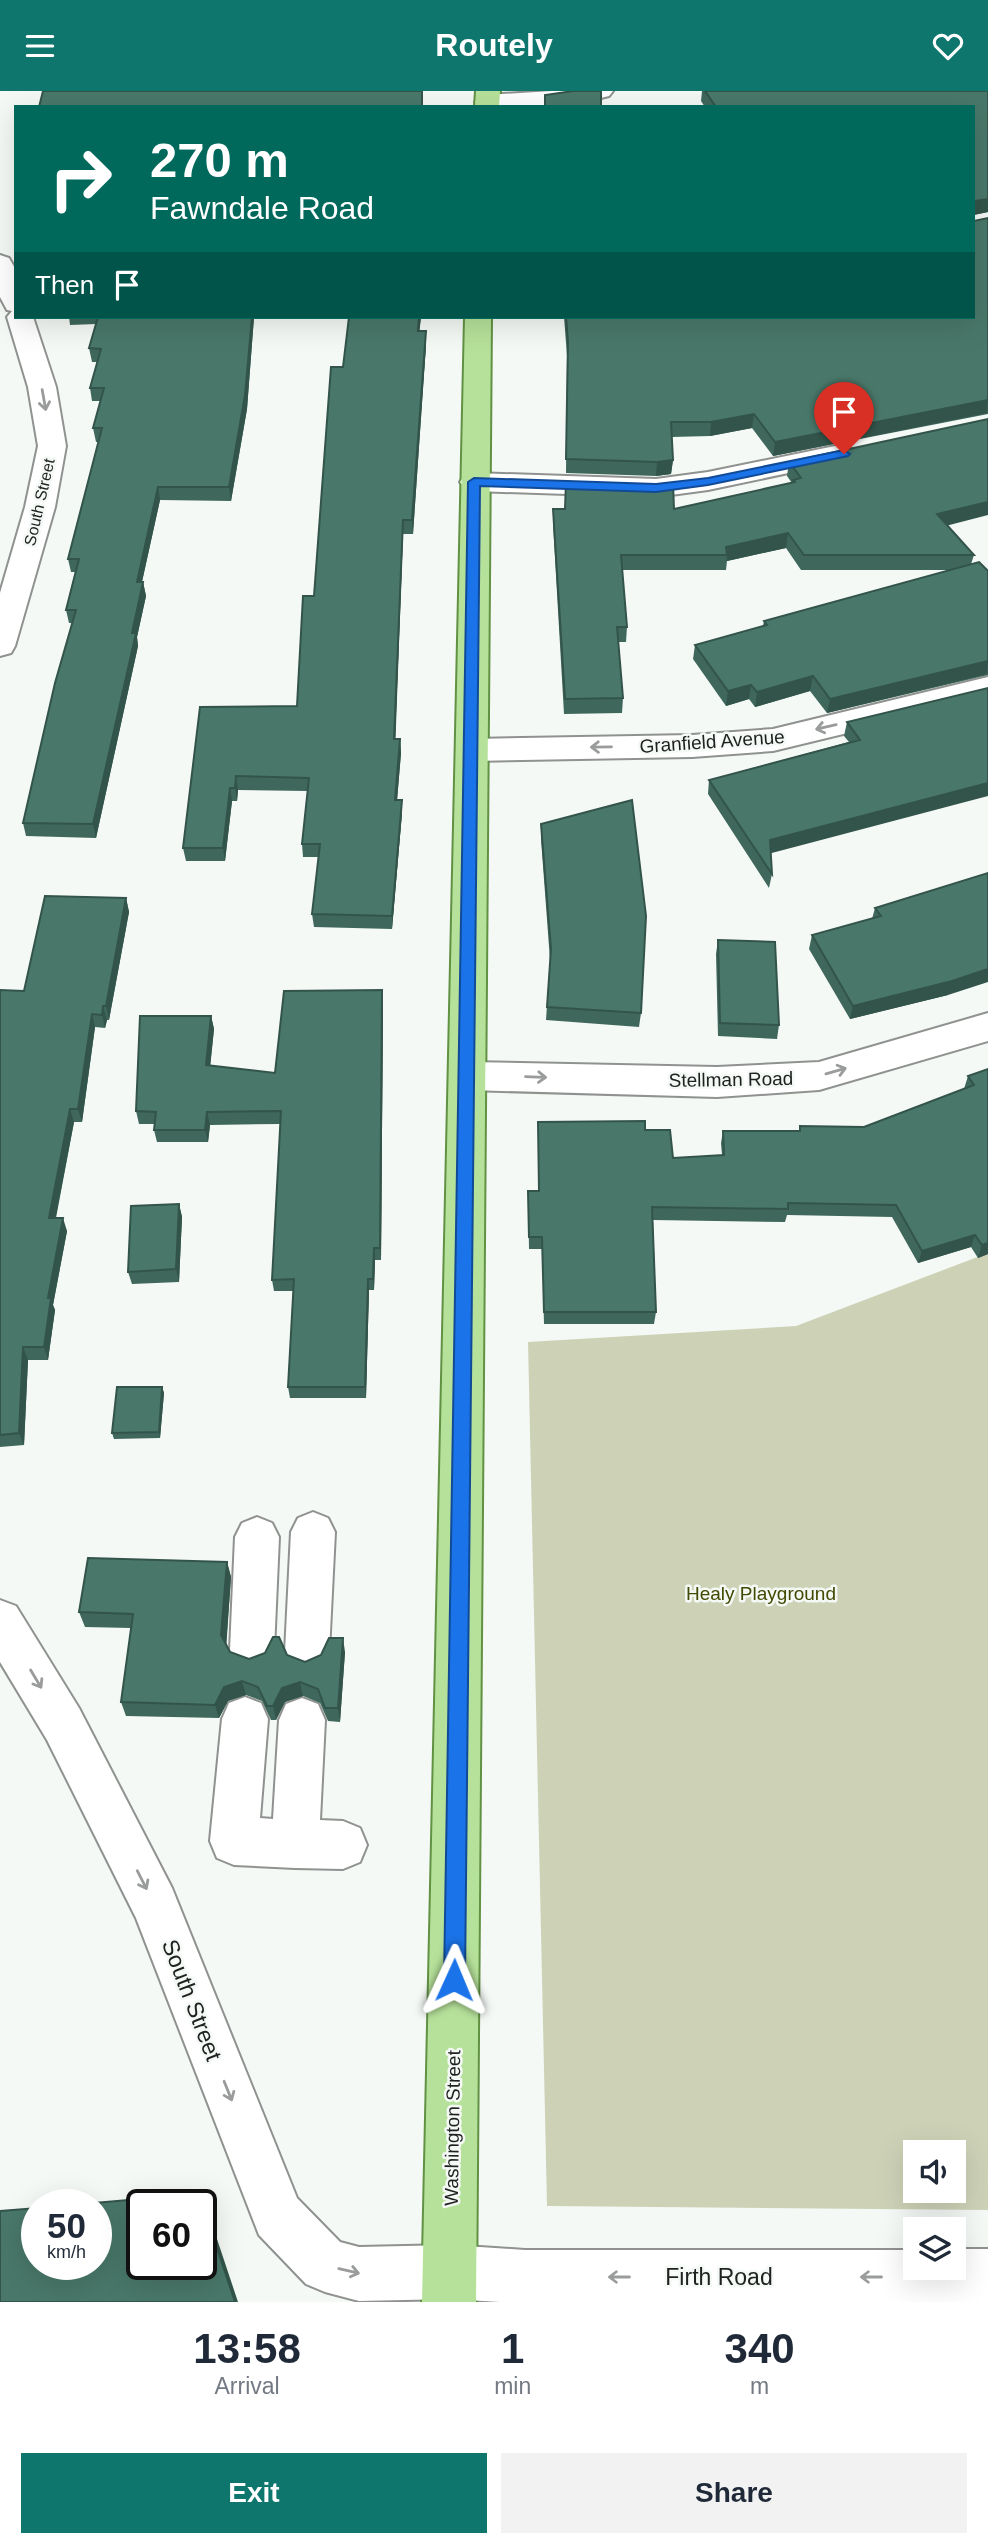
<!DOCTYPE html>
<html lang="en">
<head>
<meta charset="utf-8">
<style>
	:root { --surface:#fff; --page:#f2f2f3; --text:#1f2937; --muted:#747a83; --accent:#0f766e }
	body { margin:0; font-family:Arial,sans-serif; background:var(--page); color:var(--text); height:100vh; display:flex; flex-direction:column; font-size:26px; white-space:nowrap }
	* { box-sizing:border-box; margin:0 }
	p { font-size:23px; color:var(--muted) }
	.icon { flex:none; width:38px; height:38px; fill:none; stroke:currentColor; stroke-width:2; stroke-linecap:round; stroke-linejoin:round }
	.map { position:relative; height:2211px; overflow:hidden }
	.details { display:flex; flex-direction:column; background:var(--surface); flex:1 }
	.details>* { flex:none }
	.banner { position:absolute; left:14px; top:14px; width:961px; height:214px; border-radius:0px; box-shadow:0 7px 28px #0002; background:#00695c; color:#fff; overflow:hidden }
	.buttons { position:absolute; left:903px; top:2049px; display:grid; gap:14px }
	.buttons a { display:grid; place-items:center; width:63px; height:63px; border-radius:0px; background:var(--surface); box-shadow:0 7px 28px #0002; font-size:35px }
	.speed { position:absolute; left:21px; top:2098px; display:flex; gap:14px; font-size:35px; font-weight:700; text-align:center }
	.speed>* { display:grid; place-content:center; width:91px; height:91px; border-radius:50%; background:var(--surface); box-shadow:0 7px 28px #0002; line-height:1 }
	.speed small { font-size:18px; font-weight:400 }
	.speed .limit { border:4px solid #111; border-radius:10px; background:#fff; color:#111 }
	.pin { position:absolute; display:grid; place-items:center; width:60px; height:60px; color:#fff; margin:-72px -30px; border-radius:50% 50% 50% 0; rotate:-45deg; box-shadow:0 0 7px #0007 }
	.pin .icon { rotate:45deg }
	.me { position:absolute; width:77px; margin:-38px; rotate:1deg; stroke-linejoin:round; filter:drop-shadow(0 0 5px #0008) }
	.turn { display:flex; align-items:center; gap:24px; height:147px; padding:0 21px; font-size:32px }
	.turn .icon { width:91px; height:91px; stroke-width:2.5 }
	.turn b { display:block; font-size:49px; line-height:60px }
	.then { display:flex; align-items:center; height:66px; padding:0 21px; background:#0003; gap:14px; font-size:26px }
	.eta { display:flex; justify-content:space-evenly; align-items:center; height:119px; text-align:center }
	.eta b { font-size:42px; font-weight:700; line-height:49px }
	.cta { display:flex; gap:14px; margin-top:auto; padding:14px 21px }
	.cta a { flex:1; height:80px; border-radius:0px; background:var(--accent); color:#fff; font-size:28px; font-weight:700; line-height:80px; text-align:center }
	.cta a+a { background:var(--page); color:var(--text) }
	header { display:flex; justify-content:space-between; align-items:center; height:91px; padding:0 21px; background:var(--accent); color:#fff; font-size:32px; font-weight:700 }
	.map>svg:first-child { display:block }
	.green { fill:#cdd2b7; fill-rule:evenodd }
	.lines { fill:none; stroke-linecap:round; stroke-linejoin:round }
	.minor-casing { stroke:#8f928f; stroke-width:4 }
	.major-casing { stroke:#619143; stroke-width:4 }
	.minor { fill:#fff; fill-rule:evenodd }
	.major { fill:#b6e19a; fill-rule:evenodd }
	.wall { fill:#3f675b }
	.shaded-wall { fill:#33544a }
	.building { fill:#49786a; stroke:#33544a; stroke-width:2; fill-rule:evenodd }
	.oneway { stroke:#9a9b9b }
	.route { fill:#1a73e8; stroke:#114b97; stroke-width:2 }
	.labels { text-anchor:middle; stroke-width:5; stroke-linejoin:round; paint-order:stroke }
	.far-street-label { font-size:16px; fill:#1f2120; stroke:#f5f9f6 }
	.street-label { font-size:19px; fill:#1f2120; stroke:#f5f9f6 }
	.park-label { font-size:19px; fill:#424902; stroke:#f5f9f6 }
	.near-street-label { font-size:23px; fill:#1f2120; stroke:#f5f9f6 }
</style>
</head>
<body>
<header><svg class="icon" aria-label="menu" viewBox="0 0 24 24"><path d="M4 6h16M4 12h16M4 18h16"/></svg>Routely<svg class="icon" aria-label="heart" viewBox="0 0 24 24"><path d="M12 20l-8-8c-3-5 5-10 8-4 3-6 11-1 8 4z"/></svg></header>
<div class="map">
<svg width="988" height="2211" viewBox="0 0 988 2211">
	<rect width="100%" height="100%" fill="#f5f9f6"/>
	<!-- green -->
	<path class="green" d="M988 1162V2119L547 2115 528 1251 796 1235ZM915 2062H954V2100H915Z"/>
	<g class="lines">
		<!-- minor casing -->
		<g class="minor-casing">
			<g id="minor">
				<path d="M552 0H613L609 5 601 7 541 16H479L475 11 479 6 487 4Z"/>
				<path d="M0 164 9 167 16 179V226H33L56 296 66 355 55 416 15 555 11 562 0 565V502L25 416 38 355 28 296 7 226 12 220 7 219 0 206Z"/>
				<path d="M840 354 850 357 854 363 850 369 708 399 656 406 474 400 464 397 460 391 464 385 474 382 656 388 708 381Z"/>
				<path d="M988 586V608L773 660 692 666 472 670 461 667 456 659 461 651 472 648 692 644 773 638Z"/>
				<path d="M988 922V950L819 999 717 1006 468 999 455 995 450 985 455 975 468 971 717 976 819 971Z"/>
				<path d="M313 1421 328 1427 335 1441 329 1561 323 1576 307 1582 291 1576 285 1561 291 1441 298 1427Z"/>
				<path d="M257 1426 272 1432 279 1446 274 1559 268 1574 252 1580 236 1574 230 1559 235 1446 242 1432Z"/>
				<path d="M0 1509 16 1515 79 1617 172 1797 297 2107 340 2151 359 2156 450 2154 525 2159H915V2177H954V2158H988V2211H500L450 2208 359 2210 325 2201 306 2193 259 2144 136 1827 47 1649 0 1571Z"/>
				<path d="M245 1606 261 1612 268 1628 260 1727 273 1728 279 1629 286 1613 302 1607 318 1613 325 1629 320 1729 343 1730 360 1737 367 1754 360 1771 343 1778 295 1777 234 1774 217 1767 210 1750 222 1628 229 1612Z"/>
			</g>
		</g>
		<!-- major casing -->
		<g class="major-casing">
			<g id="major">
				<path d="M476 0H500L499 16H475Z"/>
				<path d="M465 226H491L476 2211H422Z"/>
			</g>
		</g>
		<!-- minor -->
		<use href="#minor" class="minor"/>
		<!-- major -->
		<use href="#major" class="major"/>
	</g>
	<!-- wall -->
	<g class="wall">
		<path d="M702 0H988V121L974 124V130L988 127V323L773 365 752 337 710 345 672 346 673 369 671 383 656 385 566 382 567 265 564 226H973V16H705L701 10Z"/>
		<path d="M69 226H254L247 318 231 410 160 409 142 491H143L146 505 137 546 138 555 96 747 26 745 23 732 72 532H69L66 519 75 481H71L68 468 99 351H96L93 337 101 310H92L90 297 97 271H92L89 257 96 233 70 234Z"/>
		<path d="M349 226H421L419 240 426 254 413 443H403L395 648H400L401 662 397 709 402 722 392 838 314 836 312 823 319 766H303L302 753 308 700 238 699 237 710H232L225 770H186L183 757 200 616 297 615 314 505Z"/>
		<path d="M789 371 947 435 974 464 971 473 988 480V584L827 622 810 600 755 616 749 608 726 615 693 568 695 554 763 535 764 530 951 479H801L786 457 727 470 726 479H622L627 536 626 551H618L623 607 622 622 564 623 553 433V418H674L792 392 787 385Z"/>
		<path d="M988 597 771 762 772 783 769 797 708 703 709 689 849 651 844 645 847 631Z"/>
		<path d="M541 733 641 922 639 936 546 929 550 869 541 748Z"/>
		<path d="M126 807 129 821 109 929H107L105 937 95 936 82 1031H74L56 1127 67 1140 53 1214 55 1219 48 1269H28L24 1354 0 1356V899L24 900Z"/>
		<path d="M875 817 948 904 850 928 809 858 812 844 872 828Z"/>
		<path d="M718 849 779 934 777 948 718 945 716 863Z"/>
		<path d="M383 912 381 1169H375L374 1199H369L366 1307H290L288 1296 293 1200H274L272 1189 280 1033 210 1034 208 1051H157L154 1039 155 1033H139L136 1020 211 925 214 938 210 975 275 982Z"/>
		<path d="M988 978V1163L978 1167 971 1156 918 1172 892 1126 787 1124 785 1131 653 1129 656 1221 654 1233H544L542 1158H529L528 1100H538V1031L645 1039 673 1067 722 1064 721 1052 723 1040H799L800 1035 864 1036 964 998 968 985Z"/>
		<path d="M179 1113 182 1126 179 1191 132 1193 128 1181Z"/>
		<path d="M162 1296 164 1302 160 1347 114 1348 112 1342Z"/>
		<path d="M227 1471 231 1486 226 1554 230 1561 249 1568 287 1564 305 1571 345 1561 340 1631 328 1630 320 1612 303 1605 285 1611 276 1629H271L262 1610 246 1604 228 1610 219 1627 126 1625 121 1611 131 1537 85 1536 79 1521Z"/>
	</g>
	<!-- shaded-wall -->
	<g class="shaded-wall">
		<path d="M988 108V121L973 124 974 110Z"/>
		<path d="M252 226H254L247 318 231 410 229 396Z"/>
		<path d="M419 226H421L418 254V240Z"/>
		<path d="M426 240V254L413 443 412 429Z"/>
		<path d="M988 309 987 322 773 365 775 351Z"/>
		<path d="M754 323 752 337 710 345 711 331Z"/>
		<path d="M673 369 671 383 656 385 657 371Z"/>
		<path d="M158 396 160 409 139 504 137 491Z"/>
		<path d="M988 411V424L934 438 937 423Z"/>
		<path d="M403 429V443L395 662 394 648Z"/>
		<path d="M788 442 786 457 727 470 726 456Z"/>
		<path d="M143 491 146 505 137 546 138 555 96 747 93 733Z"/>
		<path d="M988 570 987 583 827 622 830 608Z"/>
		<path d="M813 585 810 600 755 616 757 601Z"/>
		<path d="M751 594 749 608 726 615 728 600Z"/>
		<path d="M400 648 401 662 396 722 395 709Z"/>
		<path d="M236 685 238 699 237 710 235 697Z"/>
		<path d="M988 692V705L768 763 770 749Z"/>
		<path d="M230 697 232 710 225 770 223 757Z"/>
		<path d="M402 709V722L392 838V825Z"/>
		<path d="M126 807 129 821 109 929 106 915Z"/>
		<path d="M988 878V891L948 904 850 928 853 915Z"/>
		<path d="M382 899 383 912 381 1169 380 1157Z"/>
		<path d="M103 915 107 929 105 937 102 924Z"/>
		<path d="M92 923 95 936 82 1031 78 1018Z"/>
		<path d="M211 925 214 938 209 987 206 974Z"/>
		<path d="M70 1018 74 1031 53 1140 49 1127Z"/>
		<path d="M207 1021 210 1034 208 1051 205 1039Z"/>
		<path d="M179 1113 182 1126 179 1191 176 1178Z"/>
		<path d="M63 1127 67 1140 53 1214 55 1219 48 1269 44 1256 48 1207Z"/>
		<path d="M975 1144 971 1156 918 1172 922 1160Z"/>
		<path d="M988 1152V1163L978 1167 982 1154Z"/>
		<path d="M374 1157 375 1169 374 1199 373 1188Z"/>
		<path d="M368 1188 369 1199 366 1307 365 1296Z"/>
		<path d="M23 1256 28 1269 24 1354 19 1342Z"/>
		<path d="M162 1296 164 1302 160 1347 159 1341Z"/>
		<path d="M227 1471 231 1486 226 1559 221 1544Z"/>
		<path d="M343 1547 345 1561 340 1631 338 1617Z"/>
		<path d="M242 1590 246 1604 228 1610 219 1627 215 1614 224 1596Z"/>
		<path d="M300 1591 303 1605 285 1611 276 1629 273 1615 282 1597Z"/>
		<path d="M199 2103 204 2109 238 2211H235Z"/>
	</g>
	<!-- building -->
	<g class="building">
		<path d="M43 0H422V16H39Z"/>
		<path d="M573 0H601V16H545V4Z"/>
		<path d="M705 0H988V108L974 110V130L988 127V309L775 351 754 323 711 331H671L673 369 657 371 566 368 568 251 566 226H973V16H716Z"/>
		<path d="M98 226H252L245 304 229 396H158L137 491H143L132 542H136L93 733 23 732 55 592 76 519H66L79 468H68L102 337H93L104 297H90L101 258 89 257Z"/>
		<path d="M349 226H419L418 240H426L412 429H403L394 648H400L395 709H402L392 825 312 823 320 753H302L309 687 236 685 235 697H230L223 757H183L200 616 297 615 303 505H314L331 276H343Z"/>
		<path d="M988 328V411L937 423 974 464H804L788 442 726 456 727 464H621L627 536H617L623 607 565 608 553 418H565L566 391 657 394 673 392 674 418 795 391 793 389 801 387 789 371Z"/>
		<path d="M979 471 988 480V570L830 608 813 585 757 601 751 594 728 600 695 554 767 534 764 530Z"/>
		<path d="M988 597V692L770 749 772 783 709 689 860 649 847 631Z"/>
		<path d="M632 709 646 825 641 922 547 916 551 858 541 733Z"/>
		<path d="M988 782V878L952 890 853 915 812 844 881 825 875 817Z"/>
		<path d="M45 805 126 807 106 915H103L102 924 92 923 78 1018H70L49 1127H63L48 1207H51L44 1256H23L19 1342 0 1344V899L24 900Z"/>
		<path d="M718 849 775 851 779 934 720 932Z"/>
		<path d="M382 899 380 1157H374L373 1188H368L365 1296H288L294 1188 272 1189 281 1020 207 1021 205 1039H154L156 1021 136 1020 140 925H211L206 974 275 982 284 900Z"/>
		<path d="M988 978V1152L982 1154 975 1144 922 1160 896 1114 788 1112V1118L652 1116 656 1221H544L542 1146H529L528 1100H539L538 1031 645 1030V1039H670L673 1067 724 1064 723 1040H800V1035L864 1036 974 994 968 985Z"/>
		<path d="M179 1113 176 1178 128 1181 131 1115Z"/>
		<path d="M117 1296H162L159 1341 112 1342Z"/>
		<path d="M88 1467 227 1471 221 1544 230 1561 249 1568 265 1562 273 1546H279L287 1564 305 1571 321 1564 329 1547H343L338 1617H325L318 1598 300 1591 282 1597 273 1615H267L258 1596 242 1590 224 1596 215 1614 121 1611 133 1523 79 1521Z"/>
		<path d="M199 2103 235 2211H0V2120L37 2117V2174H96V2114H70ZM142 2114H201V2174H142Z"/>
	</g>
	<!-- one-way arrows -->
	<defs><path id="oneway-shaft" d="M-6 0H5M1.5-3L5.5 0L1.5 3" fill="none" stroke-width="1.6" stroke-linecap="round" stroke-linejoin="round" transform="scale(1.75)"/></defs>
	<g class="oneway">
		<use href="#oneway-shaft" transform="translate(44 309) rotate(80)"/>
		<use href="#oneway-shaft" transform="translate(826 636) rotate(167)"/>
		<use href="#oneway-shaft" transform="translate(601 656) rotate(179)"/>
		<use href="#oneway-shaft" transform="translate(836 980) rotate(-16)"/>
		<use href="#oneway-shaft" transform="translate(536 986) rotate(2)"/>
		<use href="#oneway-shaft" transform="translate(36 1588) rotate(59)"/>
		<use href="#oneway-shaft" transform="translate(142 1789) rotate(63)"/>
		<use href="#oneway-shaft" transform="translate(228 2000) rotate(68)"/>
		<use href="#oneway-shaft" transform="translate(349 2180) rotate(13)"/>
		<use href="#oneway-shaft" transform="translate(619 2186) rotate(180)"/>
		<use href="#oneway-shaft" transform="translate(871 2186) rotate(180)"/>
	</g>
	<!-- route -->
	<path class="route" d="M844 359 850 363 848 365 708 394 656 401 480 395 465 1889 462 1897 454 1900 447 1897 444 1889 468 391 474 387 656 393 708 387Z"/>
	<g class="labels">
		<!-- far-street labels -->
		<g class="far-street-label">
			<text transform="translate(39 411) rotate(-77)" y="6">South Street</text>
		</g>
		<!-- street labels -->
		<g class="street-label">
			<text transform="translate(712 650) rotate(-4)" y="7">Granfield Avenue</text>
			<text transform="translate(731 988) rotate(-1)" y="7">Stellman Road</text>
			<text transform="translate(452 2037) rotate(-89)" y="7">Washington Street</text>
		</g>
		<!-- park labels -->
		<g class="park-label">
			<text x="761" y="1509">Healy Playground</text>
		</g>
		<!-- near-street labels -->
		<g class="near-street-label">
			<text transform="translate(192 1909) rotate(69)" y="8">South Street</text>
			<text x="719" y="2194">Firth Road</text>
		</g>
	</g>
</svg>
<div class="buttons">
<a><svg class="icon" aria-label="sound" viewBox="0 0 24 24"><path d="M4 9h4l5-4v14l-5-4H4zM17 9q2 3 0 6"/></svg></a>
<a><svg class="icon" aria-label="layers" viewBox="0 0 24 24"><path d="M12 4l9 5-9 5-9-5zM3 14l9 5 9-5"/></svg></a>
</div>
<div class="speed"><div>50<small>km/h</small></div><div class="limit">60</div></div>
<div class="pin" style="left:844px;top:363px;background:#d93025"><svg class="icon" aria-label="arrive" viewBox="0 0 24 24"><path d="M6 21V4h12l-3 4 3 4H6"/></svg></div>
<svg class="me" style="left:454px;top:1889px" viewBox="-20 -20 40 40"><path d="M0-17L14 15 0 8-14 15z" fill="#1a73e8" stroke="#fff" stroke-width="4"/></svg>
<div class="banner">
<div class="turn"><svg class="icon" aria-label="right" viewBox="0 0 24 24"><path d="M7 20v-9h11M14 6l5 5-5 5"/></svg><div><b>270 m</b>Fawndale Road</div></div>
<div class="then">Then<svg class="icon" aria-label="arrive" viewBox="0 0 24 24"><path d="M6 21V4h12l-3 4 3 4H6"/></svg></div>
</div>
</div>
<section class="details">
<div class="eta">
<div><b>13:58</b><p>Arrival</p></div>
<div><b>1</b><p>min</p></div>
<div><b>340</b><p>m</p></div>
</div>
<div class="cta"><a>Exit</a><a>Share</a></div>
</section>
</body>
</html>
